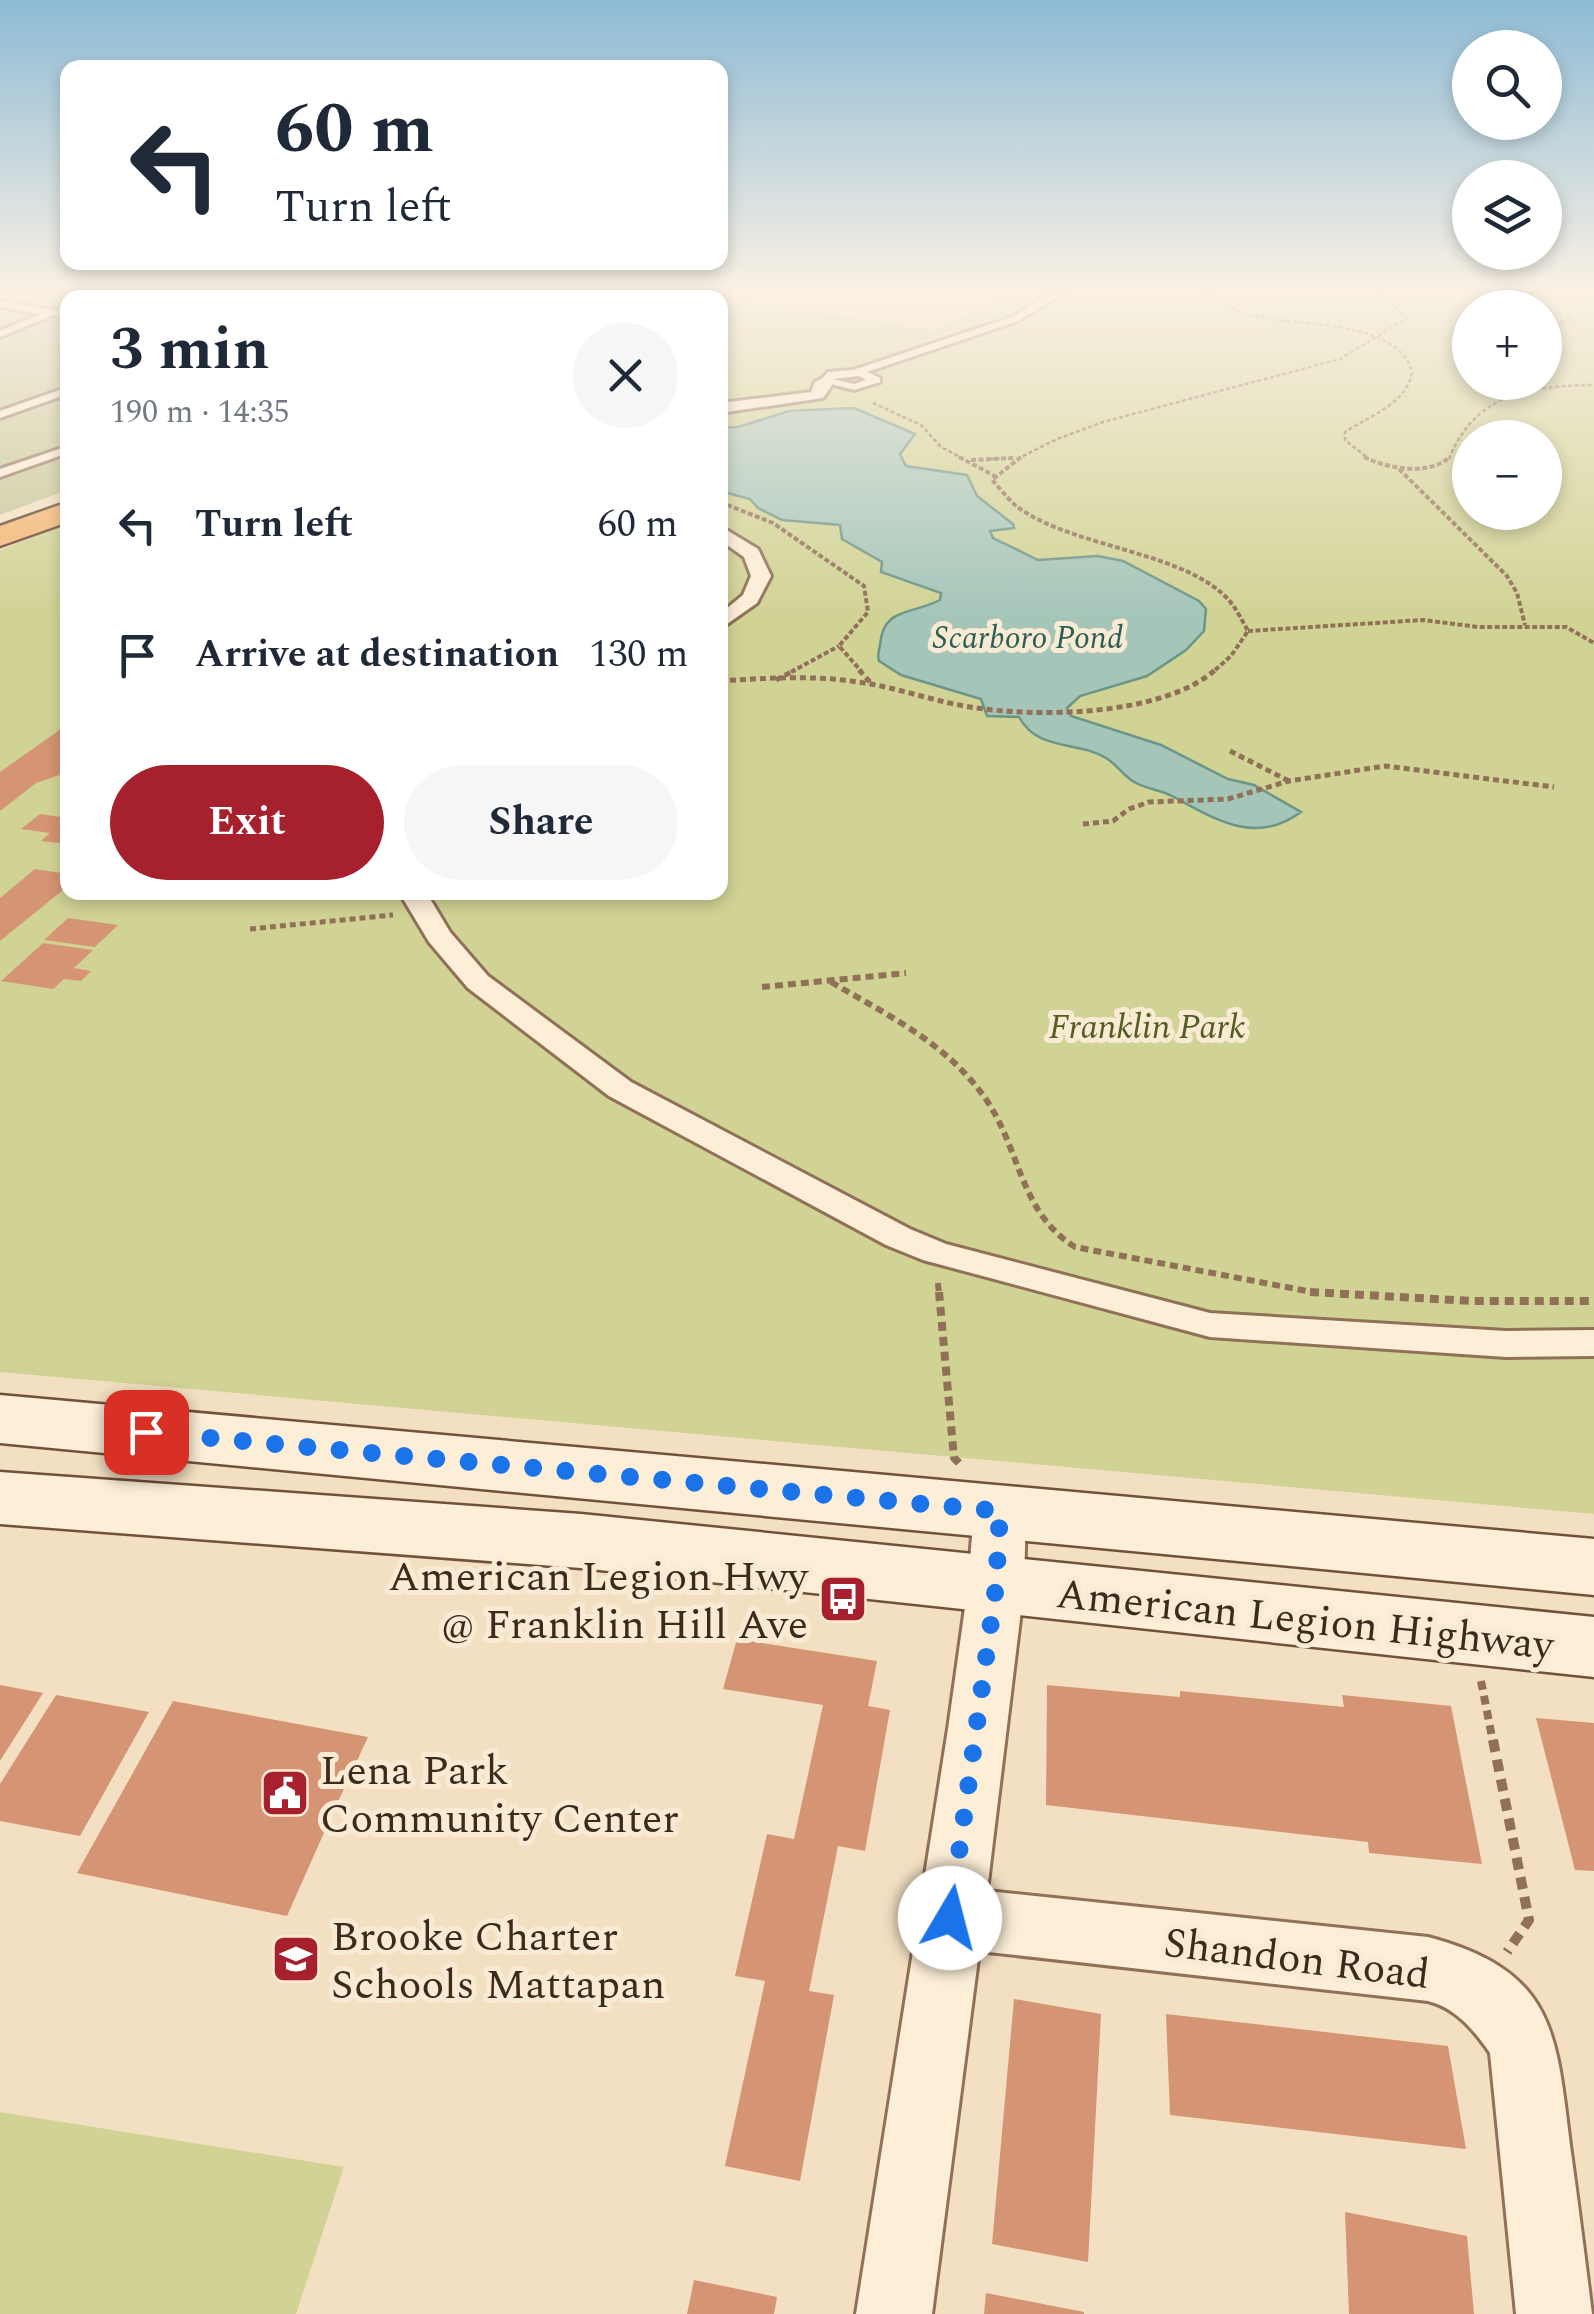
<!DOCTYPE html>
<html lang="en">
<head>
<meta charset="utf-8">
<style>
	:root { --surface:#fff; --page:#f6f6f7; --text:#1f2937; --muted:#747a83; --accent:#a6202d }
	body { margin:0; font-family:Spectral,serif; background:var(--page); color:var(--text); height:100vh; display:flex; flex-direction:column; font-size:38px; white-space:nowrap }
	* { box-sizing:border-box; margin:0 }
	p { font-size:32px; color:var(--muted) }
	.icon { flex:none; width:55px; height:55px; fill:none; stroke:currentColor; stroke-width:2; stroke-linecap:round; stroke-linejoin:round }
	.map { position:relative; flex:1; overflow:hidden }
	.drawer { position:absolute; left:60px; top:290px; width:668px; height:610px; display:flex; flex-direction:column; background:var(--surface); border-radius:20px; box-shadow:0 5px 15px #0003 }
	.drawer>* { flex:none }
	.top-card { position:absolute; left:60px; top:60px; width:668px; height:210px; border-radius:20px; box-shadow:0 5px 15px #0003; background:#fff; color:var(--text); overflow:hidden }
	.tools { position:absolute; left:1452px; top:30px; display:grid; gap:20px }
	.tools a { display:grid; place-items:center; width:110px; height:110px; border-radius:50%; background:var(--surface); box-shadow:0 5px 15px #0003; font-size:50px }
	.pin { position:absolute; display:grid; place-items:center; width:85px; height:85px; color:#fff; margin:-42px; border-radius:20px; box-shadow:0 5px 15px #0006 }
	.me { position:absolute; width:110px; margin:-55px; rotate:8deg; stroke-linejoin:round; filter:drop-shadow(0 0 8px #0008) }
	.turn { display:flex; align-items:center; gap:35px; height:210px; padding:0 50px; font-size:45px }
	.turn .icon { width:130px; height:130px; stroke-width:2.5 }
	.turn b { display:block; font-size:70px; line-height:85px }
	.round { display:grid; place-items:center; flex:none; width:105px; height:105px; border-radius:52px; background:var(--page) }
	.overview { display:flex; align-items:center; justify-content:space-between; height:170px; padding:0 50px }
	h1 { font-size:60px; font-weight:700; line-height:75px }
	.primary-button { display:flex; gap:20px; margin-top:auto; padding:20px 50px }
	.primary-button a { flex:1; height:115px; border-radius:60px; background:var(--accent); color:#fff; font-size:40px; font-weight:700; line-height:115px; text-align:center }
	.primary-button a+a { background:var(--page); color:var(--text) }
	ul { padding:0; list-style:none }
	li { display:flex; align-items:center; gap:30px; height:130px; padding:0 50px }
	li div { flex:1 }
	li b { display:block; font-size:38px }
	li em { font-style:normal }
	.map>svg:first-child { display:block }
	.green { fill:#d1d395; fill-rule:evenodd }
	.cemetery { fill:#c5c795 }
	.water { fill:#a5c5b9; stroke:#6b9587; stroke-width:2.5 }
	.building { fill:#d59474 }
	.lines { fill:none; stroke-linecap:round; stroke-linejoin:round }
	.service-casing { stroke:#907057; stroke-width:6 }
	.pedestrian-casing { stroke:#907057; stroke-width:6 }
	.minor-casing { stroke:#907057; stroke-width:6 }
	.secondary-casing { stroke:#71513a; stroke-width:5 }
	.trunk-casing { stroke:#5d3e2c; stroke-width:5 }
	.path-far5 { stroke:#907057; stroke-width:2.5; stroke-dasharray:4 2.5; stroke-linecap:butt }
	.path-far4 { stroke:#907057; stroke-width:4; stroke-dasharray:5 2.5; stroke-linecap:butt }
	.path-far3 { stroke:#907057; stroke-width:5; stroke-dasharray:6 4; stroke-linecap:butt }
	.path-far2 { stroke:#907057; stroke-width:6; stroke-dasharray:8 5; stroke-linecap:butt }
	.path-far1 { stroke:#907057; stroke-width:8; stroke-dasharray:9 6; stroke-linecap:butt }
	.path { stroke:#907057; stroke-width:10; stroke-dasharray:12 8; stroke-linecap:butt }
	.service { fill:#fceed7; fill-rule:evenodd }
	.pedestrian { fill:#fceed7; fill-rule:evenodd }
	.minor { fill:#fceed7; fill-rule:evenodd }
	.secondary { fill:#fceed7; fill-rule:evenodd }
	.trunk { fill:#f2b470; fill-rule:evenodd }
	.route { stroke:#1a73e8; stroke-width:18; stroke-dasharray:0 32.4 }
	.labels { text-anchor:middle; stroke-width:10; stroke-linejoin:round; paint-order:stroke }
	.far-water-label { font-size:32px; font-style:italic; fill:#2a5f57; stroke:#f9ebd3 }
	.park-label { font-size:35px; font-style:italic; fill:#535d21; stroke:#f9ebd3 }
	.near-poi-label { font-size:42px; fill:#3e2a1d; stroke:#f9ebd3; text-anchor:start }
	.near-street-label { font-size:42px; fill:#3e2a1d; stroke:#f9ebd3 }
</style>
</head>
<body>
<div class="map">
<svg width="1594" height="2314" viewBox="0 0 1594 2314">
	<rect width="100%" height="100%" fill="#f3e0c3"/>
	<!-- green -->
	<g class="green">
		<path d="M1021 292H1594V1514L0 1372V550L67 524 68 892H720V298L933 330ZM1470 308H1545V382H1470ZM1470 438H1545V512H1470Z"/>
		<path d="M0 2112 344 2167 296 2314H0Z"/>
	</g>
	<!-- cemetery -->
	<path class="cemetery" d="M0 292H599L583 298H68L67 490 0 515Z"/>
	<!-- water -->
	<path class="water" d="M854 408 915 434 900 454 906 466 967 475 977 496 1013 524 1014 528 990 531 993 538 1038 560 1098 556 1123 561 1199 601 1206 609 1204 631 1186 650 1147 676 1080 696 1067 708 1071 716 1161 745 1228 779 1254 785 1301 812C1255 846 1215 819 1172 796 1161 790 1147 789 1136 783 1124 777 1118 765 1106 758 1076 740 1038 752 1019 717L987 716 981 699 901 675 879 661C877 655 879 651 880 645 883 607 911 615 940 600L941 593 881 572 882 562 842 539 840 525 782 520 758 508 750 499 720 491V428L738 427 789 411Z"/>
	<!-- building -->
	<g class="building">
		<path d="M68 724V772L36 783 0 811V772Z"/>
		<path d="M40 814 68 818V844L41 841 50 833 21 829Z"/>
		<path d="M35 869 68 874V886L0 941V898Z"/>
		<path d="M68 918 118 925 95 947 44 940Z"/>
		<path d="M43 943 93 950 74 968 91 971 81 981 64 979 53 989 1 981Z"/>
		<path d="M737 1639 877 1661 868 1706 890 1710 865 1851 838 1846 809 1991 834 1995 800 2181 725 2166 765 1981 735 1976 767 1834 794 1839 823 1705 723 1689Z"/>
		<path d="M0 1685 43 1693 0 1761Z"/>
		<path d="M1047 1685 1180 1697V1691L1344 1707 1342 1695 1451 1706 1482 1864 1369 1853 1368 1842 1046 1805Z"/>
		<path d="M56 1695 149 1712 80 1836 0 1821V1784Z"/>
		<path d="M173 1701 368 1737 336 1806 328 1805 319 1824 327 1826 287 1916 77 1873Z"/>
		<path d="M1536 1718 1594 1723V1871L1575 1870Z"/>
		<path d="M1014 1999 1101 2014 1088 2262 992 2244Z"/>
		<path d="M1166 2014 1448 2046 1466 2149 1170 2115Z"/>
		<path d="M1345 2212 1467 2236 1474 2314H1349Z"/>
		<path d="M694 2280 777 2297 774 2314H687Z"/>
		<path d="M986 2293 1084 2312V2314H984Z"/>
	</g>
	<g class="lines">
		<!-- service casing -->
		<g class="service-casing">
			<g id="service">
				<path d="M229 292H239L233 298H222Z"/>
				<path d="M380 292H393L381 298H366Z"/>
				<path d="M419 292H432L447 298H432Z"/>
				<path d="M1054 292H1065L1018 321 867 372 880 378V382L854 390 820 381 828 372 853 370 1012 317ZM859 376 866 380 854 384 833 379Z"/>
				<path d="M0 301 68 312V318L53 315 0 337V331L41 314 0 307Z"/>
				<path d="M68 387V394L0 418V411Z"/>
				<path d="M68 446V453L0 477V469Z"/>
			</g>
		</g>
		<!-- pedestrian casing -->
		<g class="pedestrian-casing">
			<g id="pedestrian">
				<path d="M821 379 834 382 823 398 720 413V403L811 392 815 382Z"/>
				<path d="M720 526 758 549 771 576 757 603 720 629V614L743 595 751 576 744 557 720 540Z"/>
				<path d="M399 892H426L450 932 488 976 631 1082 910 1229 946 1244 1210 1313 1506 1331 1594 1330V1356L1506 1357 1210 1337 923 1260 886 1245 609 1096 468 988 429 942Z"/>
			</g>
		</g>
		<!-- minor casing -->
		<g class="minor-casing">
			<path id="minor" d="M1000 1491 1019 1497 1026 1511 1024 1586 987 1891 1428 1937C1555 1971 1556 2032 1570 2145 1578 2202 1585 2258 1592 2314H1516L1490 2053C1474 2030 1456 2008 1428 2001L979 1951 932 2314H856L948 1729 968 1586 974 1511 981 1497Z"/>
		</g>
		<!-- secondary casing -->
		<g class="secondary-casing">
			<g id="secondary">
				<path d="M0 1395 1594 1539V1595L0 1443Z"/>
				<path d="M0 1472 581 1514 1594 1617V1677L581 1568 0 1524Z"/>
			</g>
		</g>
		<!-- trunk casing -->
		<g class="trunk-casing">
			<g id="trunk">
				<path d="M630 292 625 298H593L600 292Z"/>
				<path d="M68 502V522L0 546V526Z"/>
			</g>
		</g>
		<!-- path-far5 -->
		<g class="path-far5">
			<path d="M1202 292C1220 304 1237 312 1259 317 1301 326 1398 320 1412 372 1407 404 1369 416 1345 432V440L1369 459"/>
			<path d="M1545 334 1570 317"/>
			<path d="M873 403 921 425 941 447 964 459"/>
			<path d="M989 459 1013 458"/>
			<path d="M1017 459 1057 439 1103 422 1340 359 1406 319 1383 292"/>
			<path d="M1449 459C1475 393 1530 386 1594 385"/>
		</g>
		<!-- path-far4 -->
		<g class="path-far4">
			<path d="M959 457 995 476"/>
			<path d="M1021 457 992 480C1001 489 1009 501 1019 508 1076 549 1192 552 1232 604 1238 612 1243 622 1248 631L1231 656 1213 672"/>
			<path d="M1364 457C1389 469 1428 476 1450 457"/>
			<path d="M971 460 1013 458"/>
			<path d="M1399 469 1507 576 1517 593 1525 625"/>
			<path d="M720 502 773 523 864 586 868 612 839 646 862 672"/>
			<path d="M1248 631 1423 620 1478 627H1566L1594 643"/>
			<path d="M791 672 839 646"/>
		</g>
		<!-- path-far3 -->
		<g class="path-far3">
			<path d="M859 670 871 683"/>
			<path d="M776 680 795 670"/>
			<path d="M720 681C766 678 813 675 858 682 896 687 932 701 970 707 1037 718 1163 716 1215 670"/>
			<path d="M1230 751 1289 781"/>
			<path d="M1083 824 1113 821 1129 809 1149 802 1228 799 1289 781 1385 766 1554 787"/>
			<path d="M250 929 393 915"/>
		</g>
		<!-- path-far2 -->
		<g class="path-far2">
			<path d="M831 982C889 1016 951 1045 989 1104 1021 1154 1021 1213 1075 1247L1323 1294"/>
			<path d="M762 987 906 973"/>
			<path d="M938 1283 939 1294"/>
		</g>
		<!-- path-far1 -->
		<g class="path-far1">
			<path d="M939 1292 954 1458 959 1463"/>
			<path d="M1310 1292 1472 1301H1594"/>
			<path d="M1481 1681 1493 1742"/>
		</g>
		<!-- path -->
		<path class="path" d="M1493 1740 1529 1920 1507 1952"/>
		<!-- service -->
		<use href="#service" class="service"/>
		<!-- pedestrian -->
		<use href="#pedestrian" class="pedestrian"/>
		<!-- minor -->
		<use href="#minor" class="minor"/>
		<!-- secondary -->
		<use href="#secondary" class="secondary"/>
		<!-- trunk -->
		<use href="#trunk" class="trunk"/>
	</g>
	<!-- sky -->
	<linearGradient id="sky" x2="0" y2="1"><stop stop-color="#8dbbd5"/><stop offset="0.47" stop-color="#faf1e4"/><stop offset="1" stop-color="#faf1e4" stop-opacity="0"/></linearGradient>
	<rect width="1594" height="616" fill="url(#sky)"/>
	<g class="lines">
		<!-- route -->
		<path class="route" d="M146 1432 1000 1511 996 1586 950 1918"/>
	</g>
	<!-- icons -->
	<defs>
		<g id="bus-square" transform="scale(2.5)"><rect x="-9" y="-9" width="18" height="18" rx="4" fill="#a6202d" stroke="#f9ebd3"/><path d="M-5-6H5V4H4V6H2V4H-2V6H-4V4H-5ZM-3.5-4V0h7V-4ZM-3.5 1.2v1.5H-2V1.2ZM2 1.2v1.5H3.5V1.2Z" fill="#fff"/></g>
		<g id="civic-square" transform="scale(2.5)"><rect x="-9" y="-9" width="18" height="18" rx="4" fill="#a6202d" stroke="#f9ebd3"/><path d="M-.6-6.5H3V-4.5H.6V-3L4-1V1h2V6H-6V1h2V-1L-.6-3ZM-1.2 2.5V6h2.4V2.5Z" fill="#fff"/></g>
		<g id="school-square" transform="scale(2.5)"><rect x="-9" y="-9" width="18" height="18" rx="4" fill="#a6202d" stroke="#f9ebd3"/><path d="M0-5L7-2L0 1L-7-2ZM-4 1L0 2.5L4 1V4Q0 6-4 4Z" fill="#fff"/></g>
	</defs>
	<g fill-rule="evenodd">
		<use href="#bus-square" x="843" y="1599"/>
		<use href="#civic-square" x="285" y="1793"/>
		<use href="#school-square" x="296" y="1959"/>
	</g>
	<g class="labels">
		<!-- far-water labels -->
		<g class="far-water-label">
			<text x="1028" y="648">Scarboro Pond</text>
		</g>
		<!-- park labels -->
		<g class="park-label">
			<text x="1147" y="1038">Franklin Park</text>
		</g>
		<!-- near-poi labels -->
		<g class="near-poi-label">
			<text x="808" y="1590" text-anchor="end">American Legion Hwy<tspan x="808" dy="48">@ Franklin Hill Ave</tspan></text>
			<text x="320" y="1784">Lena Park<tspan x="320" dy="48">Community Center</tspan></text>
			<text x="331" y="1950">Brooke Charter<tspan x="331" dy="48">Schools Mattapan</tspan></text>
		</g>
		<!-- near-street labels -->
		<g class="near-street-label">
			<text transform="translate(1305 1618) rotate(6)" y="15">American Legion Highway</text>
			<text transform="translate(1297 1957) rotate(7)" y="15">Shandon Road</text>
		</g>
	</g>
</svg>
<div class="tools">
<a><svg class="icon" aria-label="search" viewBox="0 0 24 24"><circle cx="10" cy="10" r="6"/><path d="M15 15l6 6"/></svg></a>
<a><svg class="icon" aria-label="layers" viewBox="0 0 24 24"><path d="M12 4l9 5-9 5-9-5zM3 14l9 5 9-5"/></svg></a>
<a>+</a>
<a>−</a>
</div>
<div class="pin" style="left:146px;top:1432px;background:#d93025"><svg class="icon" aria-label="arrive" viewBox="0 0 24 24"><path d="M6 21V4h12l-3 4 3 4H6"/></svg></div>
<svg class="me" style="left:950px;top:1918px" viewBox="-20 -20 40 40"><circle r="19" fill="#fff"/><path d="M0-13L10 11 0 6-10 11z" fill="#1a73e8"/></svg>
<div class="top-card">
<div class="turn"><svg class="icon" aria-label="left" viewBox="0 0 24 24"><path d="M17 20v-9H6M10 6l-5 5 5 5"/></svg><div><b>60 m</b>Turn left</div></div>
</div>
<section class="drawer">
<div class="overview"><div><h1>3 min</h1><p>190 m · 14:35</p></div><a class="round"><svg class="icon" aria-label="close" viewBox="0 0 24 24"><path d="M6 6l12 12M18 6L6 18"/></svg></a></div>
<ul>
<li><svg class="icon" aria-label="left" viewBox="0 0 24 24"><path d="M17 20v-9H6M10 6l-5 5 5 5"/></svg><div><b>Turn left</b></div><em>60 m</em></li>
<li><svg class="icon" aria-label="arrive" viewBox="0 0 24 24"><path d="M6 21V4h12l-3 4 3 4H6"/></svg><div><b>Arrive at destination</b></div><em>130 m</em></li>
</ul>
<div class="primary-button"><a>Exit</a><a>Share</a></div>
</section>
</div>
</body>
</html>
